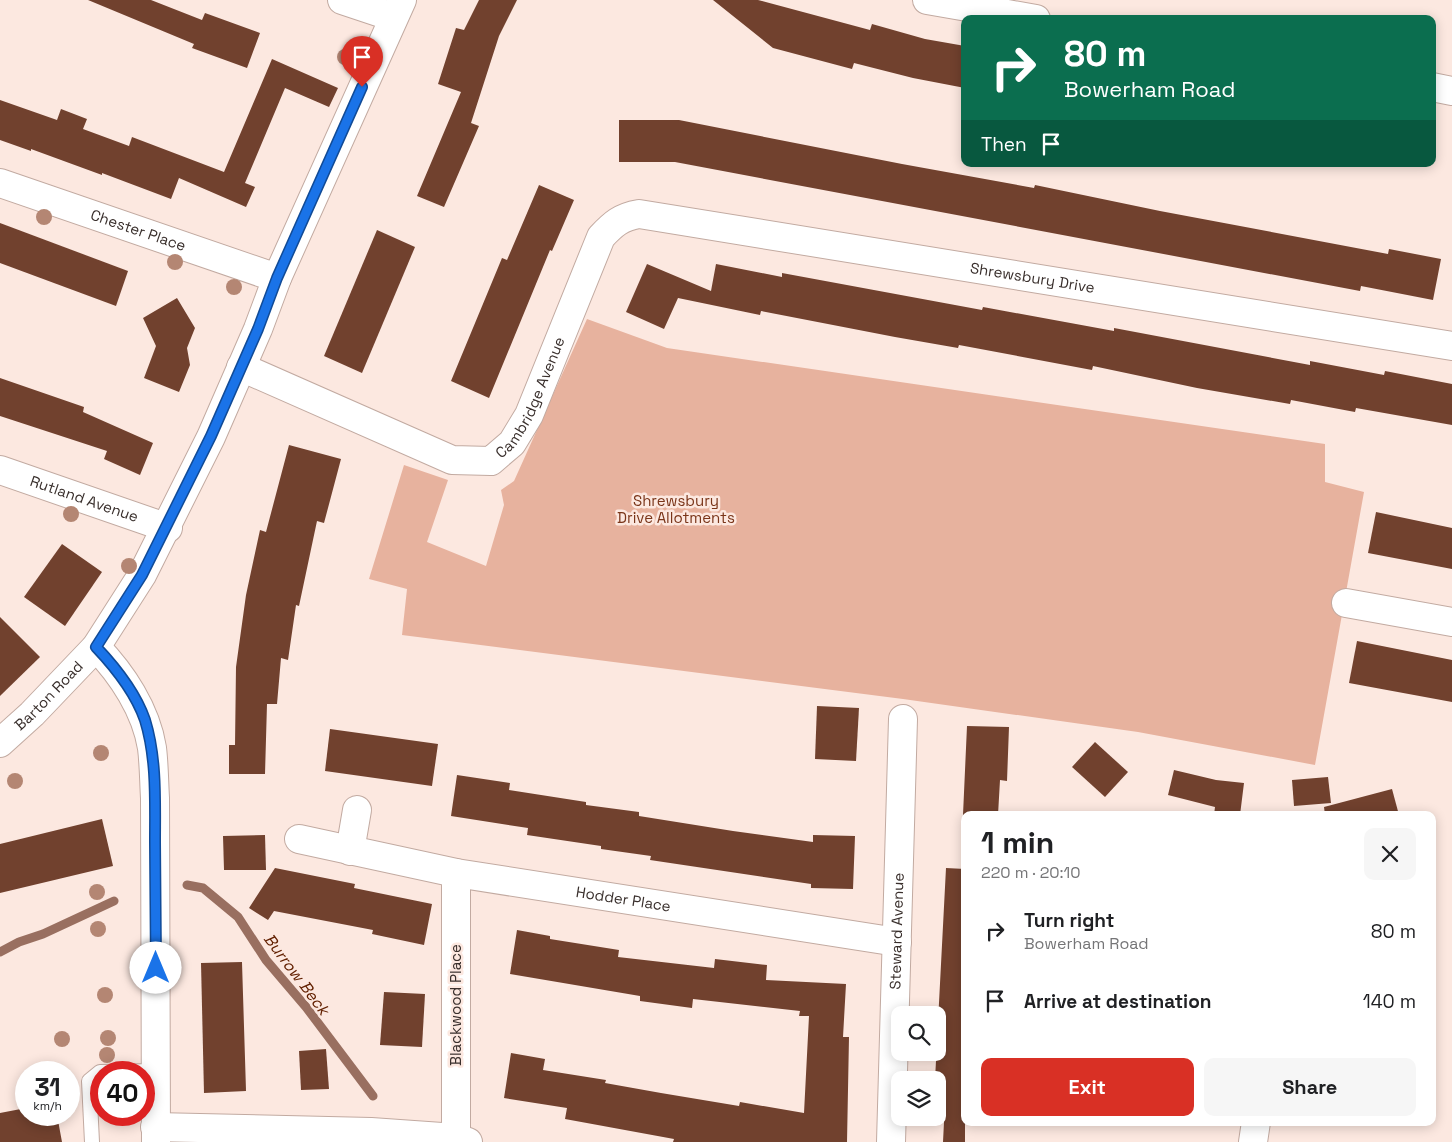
<!DOCTYPE html>
<html lang="en">
<head>
<meta charset="utf-8">
<style>
	:root { --surface:#fff; --page:#f6f6f6; --text:#202124; --muted:#757577; --accent:#d93025 }
	body { margin:0; font-family:"Space Grotesk",sans-serif; background:var(--page); color:var(--text); height:100vh; display:flex; flex-direction:column; font-size:19px; white-space:nowrap }
	* { box-sizing:border-box; margin:0 }
	p { font-size:16px; color:var(--muted) }
	.icon { flex:none; width:28px; height:28px; fill:none; stroke:currentColor; stroke-width:2; stroke-linecap:round; stroke-linejoin:round }
	.map { position:relative; flex:1; overflow:hidden }
	.sheet { position:absolute; left:961px; top:811px; width:475px; height:315px; display:flex; flex-direction:column; background:var(--surface); border-radius:10px; box-shadow:0 2px 12px #0003 }
	.sheet>* { flex:none }
	.top-card { position:absolute; left:961px; top:15px; width:475px; height:152px; border-radius:10px; box-shadow:0 2px 12px #0003; background:#0b6e4f; color:#fff; overflow:hidden }
	.controls { position:absolute; left:891px; top:1006px; display:grid; gap:10px }
	.controls a { display:grid; place-items:center; width:55px; height:55px; border-radius:10px; background:var(--surface); box-shadow:0 2px 12px #0003; font-size:25px }
	.speed { position:absolute; left:15px; top:1061px; display:flex; gap:10px; font-size:25px; font-weight:700; text-align:center }
	.speed>* { display:grid; place-content:center; width:65px; height:65px; border-radius:50%; background:var(--surface); box-shadow:0 2px 12px #0003; line-height:1 }
	.speed small { font-size:12px; font-weight:400 }
	.speed .limit { border:8px solid #d22; background:#fff; color:#111 }
	.pin { position:absolute; display:grid; place-items:center; width:42px; height:42px; color:#fff; margin:-51px -21px; border-radius:50% 50% 50% 0; rotate:-45deg; box-shadow:0 0 5px #0007 }
	.pin .icon { rotate:45deg }
	.me { position:absolute; width:55px; margin:-28px; rotate:0deg; stroke-linejoin:round; filter:drop-shadow(0 0 4px #0008) }
	.turn { display:flex; align-items:center; gap:18px; height:105px; padding:0 20px; font-size:22px }
	.turn .icon { width:65px; height:65px; stroke-width:2.5 }
	.turn b { display:block; font-size:35px; line-height:42px }
	.then { display:flex; align-items:center; height:48px; padding:0 20px; background:#0003; gap:10px; font-size:19px }
	.round { display:grid; place-items:center; flex:none; width:52px; height:52px; border-radius:10px; background:var(--page) }
	.head { display:flex; align-items:center; justify-content:space-between; height:85px; padding:0 20px }
	h1 { font-size:30px; font-weight:800; line-height:38px }
	.primary-button { display:flex; gap:10px; margin-top:auto; padding:10px 20px }
	.primary-button a { flex:1; height:58px; border-radius:10px; background:var(--accent); color:#fff; font-size:20px; font-weight:800; line-height:58px; text-align:center }
	.primary-button a+a { background:var(--page); color:var(--text) }
	ul { padding:0; list-style:none }
	li { display:flex; align-items:center; gap:15px; height:70px; padding:0 20px }
	li div { flex:1 }
	li b { display:block; font-size:19px }
	li em { font-style:normal }
	.map>svg:first-child { display:block }
	.green { fill:#e7b29e }
	.lines { fill:none; stroke-linecap:round; stroke-linejoin:round }
	.stream { stroke:#996f60; stroke-width:9 }
	.building { fill:#71412e }
	.service-casing { stroke:#c2aaa1; stroke-width:16 }
	.minor-casing { stroke:#c2aaa1; stroke-width:30 }
	.tertiary-casing { stroke:#c2aaa1; stroke-width:30 }
	.service { stroke:#fff; stroke-width:14 }
	.minor { stroke:#fff; stroke-width:28 }
	.tertiary { stroke:#fff; stroke-width:28 }
	.tree { fill:#b48673 }
	.route-casing { stroke:#114b97; stroke-width:12 }
	.route { stroke:#1a73e8; stroke-width:9 }
	.labels { text-anchor:middle; stroke-width:5; stroke-linejoin:round; paint-order:stroke }
	.street-label { font-size:15px; fill:#392f2c; stroke:#fce8e0 }
	.park-label { font-size:15px; fill:#7a3519; stroke:#fce8e0 }
	.water-label { font-size:16px; font-style:italic; fill:#622000; stroke:#fce8e0 }
</style>
</head>
<body>
<div class="map">
<svg width="1452" height="1142" viewBox="0 0 1452 1142">
	<rect width="100%" height="100%" fill="#fce8e0"/>
	<!-- green -->
	<path class="green" d="M587 319 667 348 1325 444V482L1364 492 1315 765 1138 732 903 699 402 635 407 589 369 579 404 465 448 480 427 542 486 566 504 505 501 490 514 481Z"/>
	<g class="lines">
		<!-- stream -->
		<g class="stream">
			<path d="M187 885 203 888 238 917 266 960 306 1007 373 1096"/>
			<path d="M0 952 19 942 43 934 114 901"/>
		</g>
	</g>
	<!-- building -->
	<g class="building">
		<path d="M88 0H151L202 20 205 13 260 33 247 68 192 48 194 44Z"/>
		<path d="M479 0H517L499 36 471 123 479 126 444 207 417 196 461 92 438 84 456 28 464 30Z"/>
		<path d="M713 0H758L870 30 872 24 925 39 965 46V88L913 78 854 63 852 69 773 48Z"/>
		<path d="M272 59 338 88 329 107 285 88 245 183 255 187 246 207 179 178 171 199 102 173V175L31 149V151L0 140V100L57 120 61 109 87 119 83 129 129 146 132 137 224 172Z"/>
		<path d="M619 120H679L902 164 1034 188 1035 185 1160 211 1388 254 1389 249 1441 259 1433 300 1361 286 1360 291 675 162H619Z"/>
		<path d="M539 185 574 200 552 251 550 250 489 398 451 381 502 258 507 260Z"/>
		<path d="M0 223 128 271 116 306 0 263Z"/>
		<path d="M377 230 415 247 362 373 324 356Z"/>
		<path d="M647 264 711 291 716 264 782 277V273L982 310 983 307 1114 331V328L1310 365V361L1384 375 1385 371 1452 384V425L1356 408 1355 412 1291 400 1290 404 1197 388 1093 366 1092 370 959 345 958 348 895 337 761 311 760 315 678 298 664 329 626 312Z"/>
		<path d="M177 298 195 328 187 348 190 365 179 392 144 378 156 346 143 318Z"/>
		<path d="M0 378 84 407 83 412 153 443 140 475 104 459 107 451 0 416Z"/>
		<path d="M289 445 341 459 324 523 317 521 299 606 296 605 288 660 281 658 277 704H267L265 774H229V745H235L236 667 246 595 260 530 266 532Z"/>
		<path d="M1376 512 1452 528V569L1368 553Z"/>
		<path d="M62 544 102 572 65 626 24 597Z"/>
		<path d="M0 617 40 657 0 696Z"/>
		<path d="M1357 641 1452 660V702L1349 683Z"/>
		<path d="M817 706 859 708 856 761 815 759Z"/>
		<path d="M967 726 1009 727 1007 781 1000 780 998 815H963Z"/>
		<path d="M330 729 438 744 432 786 325 771Z"/>
		<path d="M1095 742 1128 772 1105 797 1072 767Z"/>
		<path d="M1174 770 1216 780 1244 783 1240 815H1214L1215 807 1168 795Z"/>
		<path d="M457 775 510 783 509 790 586 802V805L639 812V816L733 831 813 842V835L855 836 853 889 811 888V884L650 860 651 856 601 849V846L527 835 528 828 451 816Z"/>
		<path d="M1328 777 1331 803 1294 806 1292 780Z"/>
		<path d="M1392 789 1399 815H1325L1324 807Z"/>
		<path d="M102 819 113 866 0 893V844Z"/>
		<path d="M265 835 266 870H224L223 836Z"/>
		<path d="M275 868 355 884 354 888 432 904 424 945 372 934 373 930 274 911 268 920 249 908Z"/>
		<path d="M946 868 965 869V1142H943L946 1082 935 1080Z"/>
		<path d="M517 930 550 936V939L619 950 618 957 714 968 715 959 767 965 766 980 846 984 843 1037H849L847 1142H673L674 1139 565 1119 567 1108 504 1098 511 1053 545 1059 543 1070 606 1080 605 1083 661 1093 739 1106 740 1102 804 1113 809 1016H799L800 1011 693 999 692 1008 640 1001V996L510 974Z"/>
		<path d="M242 962 246 1091 204 1093 201 963Z"/>
		<path d="M384 992 425 994 422 1047 380 1045Z"/>
		<path d="M326 1049 329 1089 301 1090 299 1051Z"/>
		<path d="M26 1108V1115H57L62 1142H0V1113Z"/>
	</g>
	<g class="lines">
		<!-- service casing -->
		<g class="service-casing">
			<path id="service" d="M92 1142 89 1081 100 1072 157 1071"/>
		</g>
		<!-- minor casing -->
		<g class="minor-casing">
			<g id="minor">
				<path d="M342 0 393 17"/>
				<path d="M927 0 1036 19"/>
				<path d="M1432 87 1452 91"/>
				<path id="s1" d="M0 183 277 278"/>
				<path id="s2" d="M241 367 452 460 491 461 512 443 529 415 601 237C613 224 621 217 639 214L1452 346"/>
				<path id="s3" d="M0 470 168 528"/>
				<path d="M1346 603 1452 622"/>
				<path id="s4" d="M299 839 456 873 897 942"/>
				<path d="M350 851 357 810"/>
				<path d="M456 873V1138"/>
				<path d="M155 1127 371 1132 456 1138 468 1142"/>
				<path id="s5" d="M891 1142 903 719"/>
				<path d="M1253 1142 1256 1122"/>
			</g>
		</g>
		<!-- tertiary casing -->
		<g class="tertiary-casing">
			<g id="tertiary">
				<path d="M96 647C122 674 146 710 152 748 154 764 154 781 155 798L156 1142"/>
				<path id="s6" d="M0 743 32 714 96 647 142 575 211 437 258 329 277 278 402 0"/>
			</g>
		</g>
		<!-- service -->
		<use href="#service" class="service"/>
		<!-- minor -->
		<use href="#minor" class="minor"/>
		<!-- tertiary -->
		<use href="#tertiary" class="tertiary"/>
	</g>
	<!-- trees -->
	<g class="tree">
		<circle cx="345" cy="57" r="8"/>
		<circle cx="44" cy="217" r="8"/>
		<circle cx="175" cy="262" r="8"/>
		<circle cx="234" cy="287" r="8"/>
		<circle cx="71" cy="514" r="8"/>
		<circle cx="129" cy="566" r="8"/>
		<circle cx="101" cy="753" r="8"/>
		<circle cx="15" cy="781" r="8"/>
		<circle cx="97" cy="892" r="8"/>
		<circle cx="98" cy="929" r="8"/>
		<circle cx="105" cy="995" r="8"/>
		<circle cx="108" cy="1038" r="8"/>
		<circle cx="62" cy="1039" r="8"/>
		<circle cx="107" cy="1055" r="8"/>
	</g>
	<g class="lines">
		<!-- route casing -->
		<g class="route-casing">
			<path id="route" d="M156 968C156 926 155 884 155 842 155 802 157 759 145 720 136 694 115 667 96 647L142 575 211 436 258 329 277 278 362 87"/>
		</g>
		<!-- route -->
		<use href="#route" class="route"/>
	</g>
	<g class="labels">
		<!-- street labels -->
		<g class="street-label">
			<text dy="5" stroke="none"><textPath href="#s1" startOffset="146">Chester Place</textPath></text>
			<text dy="5" stroke="none"><textPath href="#s2" startOffset="966">Shrewsbury Drive</textPath></text>
			<text dy="5" stroke="none"><textPath href="#s2" startOffset="346">Cambridge Avenue</textPath></text>
			<text dy="5" stroke="none"><textPath href="#s3" startOffset="89">Rutland Avenue</textPath></text>
			<text dy="5" stroke="none"><textPath href="#s6" startOffset="68">Barton Road</textPath></text>
			<text dy="5" stroke="none"><textPath href="#s4" startOffset="330">Hodder Place</textPath></text>
			<text dy="5" stroke="none"><textPath href="#s5" startOffset="211">Steward Avenue</textPath></text>
			<text transform="translate(456 1005) rotate(-90)" y="5">Blackwood Place</text>
		</g>
		<!-- park labels -->
		<g class="park-label">
			<text x="676" y="506">Shrewsbury<tspan x="676" dy="17">Drive Allotments</tspan></text>
		</g>
		<!-- water labels -->
		<g class="water-label">
			<text transform="translate(297 974) rotate(53)" y="6">Burrow Beck</text>
		</g>
	</g>
</svg>
<div class="controls">
<a><svg class="icon" aria-label="search" viewBox="0 0 24 24"><circle cx="10" cy="10" r="6"/><path d="M15 15l6 6"/></svg></a>
<a><svg class="icon" aria-label="layers" viewBox="0 0 24 24"><path d="M12 4l9 5-9 5-9-5zM3 14l9 5 9-5"/></svg></a>
</div>
<div class="speed"><div>31<small>km/h</small></div><div class="limit">40</div></div>
<div class="pin" style="left:362px;top:87px;background:#d93025"><svg class="icon" aria-label="arrive" viewBox="0 0 24 24"><path d="M6 21V4h12l-3 4 3 4H6"/></svg></div>
<svg class="me" style="left:156px;top:968px" viewBox="-20 -20 40 40"><circle r="19" fill="#fff"/><path d="M0-13L10 11 0 6-10 11z" fill="#1a73e8"/></svg>
<div class="top-card">
<div class="turn"><svg class="icon" aria-label="right" viewBox="0 0 24 24"><path d="M7 20v-9h11M14 6l5 5-5 5"/></svg><div><b>80 m</b>Bowerham Road</div></div>
<div class="then">Then<svg class="icon" aria-label="arrive" viewBox="0 0 24 24"><path d="M6 21V4h12l-3 4 3 4H6"/></svg></div>
</div>
<section class="sheet">
<div class="head"><div><h1>1 min</h1><p>220 m · 20:10</p></div><a class="round"><svg class="icon" aria-label="close" viewBox="0 0 24 24"><path d="M6 6l12 12M18 6L6 18"/></svg></a></div>
<ul>
<li><svg class="icon" aria-label="right" viewBox="0 0 24 24"><path d="M7 20v-9h11M14 6l5 5-5 5"/></svg><div><b>Turn right</b><p>Bowerham Road</p></div><em>80 m</em></li>
<li><svg class="icon" aria-label="arrive" viewBox="0 0 24 24"><path d="M6 21V4h12l-3 4 3 4H6"/></svg><div><b>Arrive at destination</b></div><em>140 m</em></li>
</ul>
<div class="primary-button"><a>Exit</a><a>Share</a></div>
</section>
</div>
</body>
</html>
